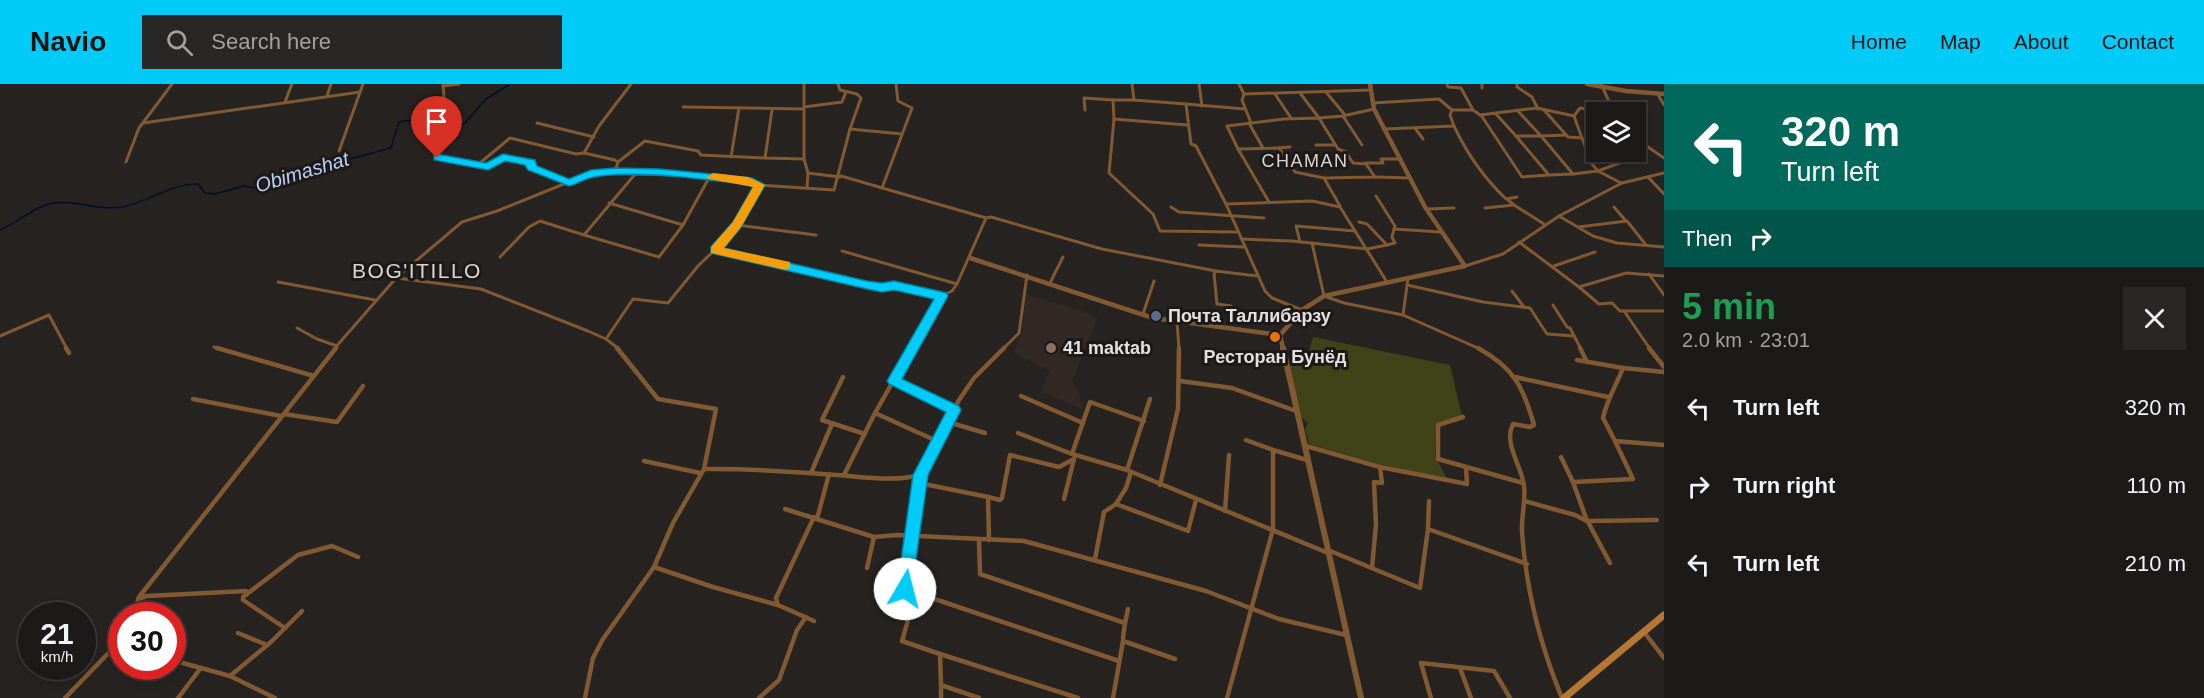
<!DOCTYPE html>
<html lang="en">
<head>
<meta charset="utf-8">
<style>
	:root { --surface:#1c1a19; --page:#292726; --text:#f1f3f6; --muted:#a0a1a2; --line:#3a3838; --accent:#00cbf9 }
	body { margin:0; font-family:Helvetica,sans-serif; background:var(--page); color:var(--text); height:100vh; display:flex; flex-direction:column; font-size:22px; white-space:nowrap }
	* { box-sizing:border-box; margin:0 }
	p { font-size:20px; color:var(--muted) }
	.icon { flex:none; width:33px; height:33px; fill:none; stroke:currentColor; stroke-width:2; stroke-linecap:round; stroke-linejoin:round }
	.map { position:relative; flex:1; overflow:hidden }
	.details { display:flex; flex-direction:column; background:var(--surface); width:540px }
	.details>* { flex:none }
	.hud { background:#00695c; color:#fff; overflow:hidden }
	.controls { position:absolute; left:1586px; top:18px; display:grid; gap:12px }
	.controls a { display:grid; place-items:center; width:60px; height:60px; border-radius:0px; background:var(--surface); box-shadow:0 3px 9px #0003,0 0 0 2px var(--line); font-size:30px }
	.speed { position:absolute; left:18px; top:518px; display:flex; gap:12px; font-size:30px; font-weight:700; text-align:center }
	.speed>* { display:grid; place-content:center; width:78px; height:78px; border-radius:50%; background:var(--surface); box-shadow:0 3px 9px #0003,0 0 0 2px var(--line); line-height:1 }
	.speed small { font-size:15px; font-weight:400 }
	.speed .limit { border:9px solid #d22; background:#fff; color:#111 }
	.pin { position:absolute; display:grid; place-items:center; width:51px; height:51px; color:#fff; margin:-62px -26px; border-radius:50% 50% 50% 0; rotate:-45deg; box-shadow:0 0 6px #0007 }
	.pin .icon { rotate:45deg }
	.me { position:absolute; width:66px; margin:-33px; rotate:8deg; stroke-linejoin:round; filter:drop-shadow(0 0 4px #0008) }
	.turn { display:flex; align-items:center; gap:21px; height:126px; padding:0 18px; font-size:27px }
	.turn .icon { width:78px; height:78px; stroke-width:2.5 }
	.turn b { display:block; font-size:42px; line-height:51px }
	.then { display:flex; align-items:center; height:57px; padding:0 18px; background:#0003; gap:12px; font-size:22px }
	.round { display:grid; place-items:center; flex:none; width:63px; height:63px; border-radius:0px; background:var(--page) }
	.head { display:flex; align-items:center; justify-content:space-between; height:102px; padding:0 18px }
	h1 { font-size:36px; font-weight:700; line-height:45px; color:#1e9e55 }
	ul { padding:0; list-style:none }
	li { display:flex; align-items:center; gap:18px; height:78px; padding:0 18px }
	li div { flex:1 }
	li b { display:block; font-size:22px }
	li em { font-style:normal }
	header { display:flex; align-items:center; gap:36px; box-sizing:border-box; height:84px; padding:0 30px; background:var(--accent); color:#111 }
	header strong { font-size:28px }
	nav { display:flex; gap:33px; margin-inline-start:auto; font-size:21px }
	.search { width:420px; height:54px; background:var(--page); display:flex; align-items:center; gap:15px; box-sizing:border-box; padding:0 21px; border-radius:0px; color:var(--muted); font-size:22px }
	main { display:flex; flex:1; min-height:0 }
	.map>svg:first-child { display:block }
	.built { fill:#322924 }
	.green { fill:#404217 }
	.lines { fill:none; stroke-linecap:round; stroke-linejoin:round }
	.stream { stroke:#00102c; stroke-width:1.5 }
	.minor-far1 { stroke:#815932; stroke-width:3 }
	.minor { stroke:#815932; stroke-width:4.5 }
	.tertiary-far1 { stroke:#815932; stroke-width:4.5 }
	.tertiary { stroke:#815932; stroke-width:6 }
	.secondary { stroke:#b67734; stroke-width:7 }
	.route { fill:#00cbf9; stroke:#0084a2; stroke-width:1.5 }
	.slow { fill:#f59e0b }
	.service-dot { fill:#5c6f8a; stroke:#1c1918; stroke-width:2 }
	.food-dot { fill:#e8710a; stroke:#1c1918; stroke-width:2 }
	.education-dot { fill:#8d6e63; stroke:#1c1918; stroke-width:2 }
	.labels { text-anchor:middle; stroke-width:6; stroke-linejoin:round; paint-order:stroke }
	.far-quarter-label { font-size:18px; letter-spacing:1.5px; fill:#dad5d3; stroke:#1c1918 }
	.poi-label { font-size:18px; font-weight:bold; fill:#e3e0df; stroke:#1c1918; text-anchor:start }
	.water-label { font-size:20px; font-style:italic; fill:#b8d2f4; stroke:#1c1918 }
	.quarter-label { font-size:21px; letter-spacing:1.5px; fill:#dad5d3; stroke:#1c1918 }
</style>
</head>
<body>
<header>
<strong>Navio</strong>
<div class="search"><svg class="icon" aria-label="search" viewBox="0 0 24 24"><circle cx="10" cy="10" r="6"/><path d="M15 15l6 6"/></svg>Search here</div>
<nav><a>Home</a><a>Map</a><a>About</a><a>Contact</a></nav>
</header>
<main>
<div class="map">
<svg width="1664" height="614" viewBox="0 0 1664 614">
	<rect width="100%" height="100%" fill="#262321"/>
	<!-- built -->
	<path class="built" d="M1026 210 1079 226 1098 234 1072 297 1080 311 1083 326 1041 307 1050 287 1014 269 1022 248Z"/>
	<!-- green -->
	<path class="green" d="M1313 253 1450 281 1462 332 1436 340 1435 372 1447 395 1375 379 1309 360 1305 345 1308 339 1301 333 1289 278 1305 281Z"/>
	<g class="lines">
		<!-- stream -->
		<path class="stream" d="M0 146C18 139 34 122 54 119 77 116 99 127 123 123 150 117 170 100 198 100L205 109 215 110 244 102 255 104 269 101 288 89 305 88 326 78H339L391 64 399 38C421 31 442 47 464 40L486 15 510 0"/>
		<!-- minor-far1 -->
		<g class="minor-far1">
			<path d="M804 0V23L842 18 846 8"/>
			<path d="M838 0 840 6 857 10 861 14 850 45"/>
			<path d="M1199 0 1202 22"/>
			<path d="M1239 0 1244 10"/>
			<path d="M1447 0 1448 3 1461 4 1473 26H1452"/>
			<path d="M1482 0V4"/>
			<path d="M1517 0V3L1532 13 1538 25"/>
			<path d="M1601 0 1614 28"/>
			<path d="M443 2 459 0"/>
			<path d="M1326 8 1345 31"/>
			<path d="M1300 9 1319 34 1343 32 1374 25"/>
			<path d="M1657 9 1664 21"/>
			<path d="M1275 10 1291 34"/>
			<path d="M327 12 331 0"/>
			<path d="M1134 16 1186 20"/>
			<path d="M285 18 292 0"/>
			<path d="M1373 19 1439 15 1452 26 1450 31 1454 42 1385 45"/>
			<path d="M440 23 444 13 443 0"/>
			<path d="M683 23 803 25"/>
			<path d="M804 23V75L808 89 807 104"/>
			<path d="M772 26 765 74 804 75"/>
			<path d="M1085 26 1084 14 1113 16"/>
			<path d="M1473 26 1480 31 1537 24 1574 32 1582 54 1568 53 1544 26"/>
			<path d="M1517 26 1541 52 1566 51"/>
			<path d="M1496 30 1516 52"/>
			<path d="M1481 31 1522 93 1549 91"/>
			<path d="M1343 32 1362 61"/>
			<path d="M1574 32 1580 24 1606 28"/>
			<path d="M1114 35 1113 16H1134L1132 0"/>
			<path d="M143 39 360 8"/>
			<path d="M537 39 594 53"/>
			<path d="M1251 39 1242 16 1244 10 1371 6"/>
			<path d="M1187 41 1114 35 1109 89 1153 130 1160 147 1237 148"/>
			<path d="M1250 41 1263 64"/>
			<path d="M1454 42C1467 70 1484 94 1506 115L1517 113"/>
			<path d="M1415 44 1423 55"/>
			<path d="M1516 52H1541L1573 90 1549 91Z"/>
			<path d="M1635 54 1664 74"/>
			<path d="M1316 61H1335"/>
			<path d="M1290 63 1279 64 1295 88 1324 94 1340 122"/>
			<path d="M1238 65 1227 42 1284 35 1319 34 1338 65 1346 68 1353 79 1366 80 1375 93 1324 94"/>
			<path d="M339 67 363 0"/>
			<path d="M731 73 739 24"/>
			<path d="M437 74 488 82 503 73 531 79 532 84 569 99"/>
			<path d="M126 78 139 44 172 0"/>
			<path d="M618 78 645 57 698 67 701 71 765 74"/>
			<path d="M480 79 510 54 576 70 584 69"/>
			<path d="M1365 79H1383L1381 75H1401"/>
			<path d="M615 88 618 78 615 76 584 69 599 42 631 0"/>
			<path d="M636 89 584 151 659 173 683 141 710 92"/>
			<path d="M808 89 840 93"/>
			<path d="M1573 90 1598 87 1592 80 1582 54"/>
			<path d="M841 92 986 134 957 200 952 207 942 212 911 265"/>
			<path d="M1375 93 1410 94"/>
			<path d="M1648 93 1664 110"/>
			<path d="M1621 99 1598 87 1625 77"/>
			<path d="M882 104 912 24 898 17 896 0"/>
			<path d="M1376 112 1395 142 1394 145"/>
			<path d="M1269 118 1238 65 1279 64"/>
			<path d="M609 119 683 141"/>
			<path d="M1226 120 1196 62 1191 60 1186 20 1245 25"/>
			<path d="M1514 121 1544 140"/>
			<path d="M1171 123 1179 128 1264 134"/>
			<path d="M1614 123 1626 137"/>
			<path d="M1485 124 1514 121 1507 115"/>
			<path d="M1426 125 1454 124"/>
			<path d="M1559 132 1593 152 1617 159 1664 163"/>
			<path d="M986 134 991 133 1102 165 1216 187"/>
			<path d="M737 141 816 151"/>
			<path d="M1578 143 1627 137 1646 161"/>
			<path d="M1241 155 1292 157 1367 165 1387 161 1367 140 1359 138"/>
			<path d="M1300 158 1296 142 1355 147"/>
			<path d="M1519 158 1579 203 1626 189 1664 192"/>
			<path d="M1312 159 1324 212 1344 219 1403 231"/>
			<path d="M1199 161 1244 163"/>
			<path d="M1387 161 1395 159 1392 153 1394 145 1440 148"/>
			<path d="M715 166 867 201 882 204 894 201 942 212"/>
			<path d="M842 167 957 200"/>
			<path d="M500 173 529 143 540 137 584 151"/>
			<path d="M1465 182 1503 170 1559 132 1622 99 1664 89"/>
			<path d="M1554 182 1595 168"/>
			<path d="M1649 190 1664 211"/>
			<path d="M397 194 481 205 588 247 606 255 619 265"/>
			<path d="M1408 194 1403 231 1480 265"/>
			<path d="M278 198 375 216"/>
			<path d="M1050 199 1063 173"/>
			<path d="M1407 201 1483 218 1530 224 1547 250 1574 252"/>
			<path d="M1579 203 1599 220 1612 219 1620 227H1624"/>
			<path d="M1512 207 1524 223"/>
			<path d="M1553 221 1567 243 1570 244 1581 265"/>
			<path d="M1231 222 1217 220 1214 190 1216 187 1257 192"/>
			<path d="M1302 226 1272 214 1265 207 1226 120 1312 117 1340 123 1387 198"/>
			<path d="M1143 230 1154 197"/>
			<path d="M1177 238 1179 265"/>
			<path d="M297 244 317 255 337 262"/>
			<path d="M0 252 49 231 67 265"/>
			<path d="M606 255 633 215 668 219 698 182 726 155 760 101"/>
			<path d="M214 263 222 265"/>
			<path d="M334 265 397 193 462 138 497 127 591 89 710 92 748 96 760 101 834 106 850 45 902 50"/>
			<path d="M1003 265 1019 249 1027 191"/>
			<path d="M1650 265 1624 227H1664"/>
		</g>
		<!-- minor -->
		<g class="minor">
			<path d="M66 264 69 269"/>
			<path d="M217 264 314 292"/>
			<path d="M1004 264 974 294 959 316 920 391 905 505 1119 577"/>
			<path d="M1478 264C1514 284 1523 302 1534 341L1530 343 1513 340C1503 360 1522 382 1524 402 1526 418 1521 433 1522 448 1526 505 1540 561 1562 614"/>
			<path d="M1580 264 1587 278"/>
			<path d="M1649 264 1664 283"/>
			<path d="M1577 276 1623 284"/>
			<path d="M1664 288 1623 284C1616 302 1607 315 1603 334L1615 357 1664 361"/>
			<path d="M843 293 822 336 865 350"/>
			<path d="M1515 293 1608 313"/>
			<path d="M894 297 954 326"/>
			<path d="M1180 297 1232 304 1296 327"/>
			<path d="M1021 312 1083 339"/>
			<path d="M193 315 281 332"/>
			<path d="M875 329 939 358"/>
			<path d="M284 330 337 338 363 302"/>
			<path d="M1463 333 1438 341V375L1523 399"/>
			<path d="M948 338 985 349"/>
			<path d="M1018 349 1072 370 1127 386 1328 469"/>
			<path d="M1246 356 1273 366"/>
			<path d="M1615 357 1633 395 1573 398 1587 437 1657 436"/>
			<path d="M1306 362 1380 383"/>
			<path d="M1072 370 1090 318 1144 337"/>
			<path d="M1561 373 1573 398"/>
			<path d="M644 377 700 389"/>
			<path d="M704 385C749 384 793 388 837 391 865 393 893 398 920 391"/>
			<path d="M1127 386 1150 315"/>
			<path d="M811 389 832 340"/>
			<path d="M844 391 875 329 912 264"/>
			<path d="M919 399 988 413 989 456"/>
			<path d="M1160 401 1178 325 1179 264"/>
			<path d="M988 413 1000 416 1002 414 1010 371 1059 383 1074 375"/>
			<path d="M1064 415 1074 375"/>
			<path d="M1429 417 1428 445 1527 480"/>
			<path d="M1524 417 1575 431 1587 437"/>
			<path d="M1116 420 1126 404 1131 388"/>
			<path d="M785 425 874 453 897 451 1024 457 1206 507 1279 535 1346 551"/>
			<path d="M1225 427 1229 371"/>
			<path d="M814 433 776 514 778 521 814 537"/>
			<path d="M817 435 829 390"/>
			<path d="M1588 438 1610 479"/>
			<path d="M979 456 980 490 1125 539 1123 554"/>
			<path d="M1328 466 1420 504 1428 445"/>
			<path d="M1095 475 1104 428 1116 420 1188 447 1196 416"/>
			<path d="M654 483 713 503 778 521"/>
			<path d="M867 484 874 453"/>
			<path d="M1372 484 1376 440 1374 398 1382 399 1380 383 1467 400 1466 383"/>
			<path d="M916 508 902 557 940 570"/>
			<path d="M138 515 147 512 246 507V511"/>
			<path d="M134 531 139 513 336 264"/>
			<path d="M1125 539 1128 525"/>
			<path d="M285 544 243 516V513L298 471 332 462 358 473"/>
			<path d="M1644 548 1664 574"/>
			<path d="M238 549 267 561"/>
			<path d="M172 576 230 592 275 614"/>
			<path d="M1460 584 1471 614"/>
			<path d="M230 592 271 558 302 527"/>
			<path d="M941 601V614"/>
			<path d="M65 614 122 555"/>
			<path d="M178 614 200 585"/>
			<path d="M585 614 593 574 603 555 654 483 673 439 704 385 716 325 658 315 617 264"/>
			<path d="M759 614 779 596 797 546 806 533"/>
			<path d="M979 614 941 601 940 570 1078 614"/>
			<path d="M1113 614 1123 557 1175 575"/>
			<path d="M1227 614 1273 445V366L1307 376"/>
			<path d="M1431 614 1421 579 1494 587 1510 614"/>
		</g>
		<!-- tertiary-far1 -->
		<g class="tertiary-far1">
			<path d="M1587 0 1626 7 1664 10"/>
			<path d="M970 174 1153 234 1280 251"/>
			<path d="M1280 251 1302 226 1324 212 1465 182 1425 123 1374 25 1370 0"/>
			<path d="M1280 251 1283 265"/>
		</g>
		<!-- tertiary -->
		<path class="tertiary" d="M1283 264 1361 614"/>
		<!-- secondary -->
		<path class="secondary" d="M1564 614 1664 531"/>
	</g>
	<!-- route -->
	<path class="route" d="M437 70 486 79 503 70 535 76 537 82 569 95 591 86 615 84 660 85 752 94 765 101 741 143 724 164 867 197 882 199 894 197 947 209 948 212 902 295 959 322 961 326 928 391 911 510 905 512 899 510 897 505 913 391 946 328 889 300 887 297 934 215 894 206 882 208 867 205 711 169V163L733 138 753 103 747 100C703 96 637 85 594 93 586 94 577 100 569 102L528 86 525 81 505 77 488 86 434 76V71Z"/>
	<!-- slow -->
	<path class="slow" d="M713 89 748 93 765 101 741 143 724 164 790 178V184L786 186 711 169V163L733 138 753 103 709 95 707 93Z"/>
	<!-- markers -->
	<circle class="service-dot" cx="1156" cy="232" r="6"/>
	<circle class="food-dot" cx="1275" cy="253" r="6"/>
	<circle class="education-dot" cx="1051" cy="264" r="6"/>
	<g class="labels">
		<!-- far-quarter labels -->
		<g class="far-quarter-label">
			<text x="1305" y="83">CHAMAN</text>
		</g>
		<!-- poi labels -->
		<g class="poi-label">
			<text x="1168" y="238">Почта Таллибарзу</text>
			<text x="1063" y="270">41 maktab</text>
			<text x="1275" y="279" text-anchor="middle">Ресторан Бунёд</text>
		</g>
		<!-- water labels -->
		<g class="water-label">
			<text transform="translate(302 88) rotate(-17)" y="7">Obimashat</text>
		</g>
		<!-- quarter labels -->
		<g class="quarter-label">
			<text x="417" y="194">BOG'ITILLO</text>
		</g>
	</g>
</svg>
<div class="controls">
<a><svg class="icon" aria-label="layers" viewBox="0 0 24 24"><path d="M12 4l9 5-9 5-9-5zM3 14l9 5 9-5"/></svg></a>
</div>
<div class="speed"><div>21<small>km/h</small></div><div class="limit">30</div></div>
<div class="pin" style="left:437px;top:74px;background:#d93025"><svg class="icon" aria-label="arrive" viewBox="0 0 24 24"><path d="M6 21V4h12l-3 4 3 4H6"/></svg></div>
<svg class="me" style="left:905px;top:505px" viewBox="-20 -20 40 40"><circle r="19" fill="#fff"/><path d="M0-13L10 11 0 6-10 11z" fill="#00cbf9"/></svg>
</div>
<section class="details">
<div class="hud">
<div class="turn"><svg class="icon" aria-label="left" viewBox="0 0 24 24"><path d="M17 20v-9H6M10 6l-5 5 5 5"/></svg><div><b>320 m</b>Turn left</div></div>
<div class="then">Then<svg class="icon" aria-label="right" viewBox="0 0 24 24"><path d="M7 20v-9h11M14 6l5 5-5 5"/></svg></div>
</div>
<div class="head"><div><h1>5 min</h1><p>2.0 km · 23:01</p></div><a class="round"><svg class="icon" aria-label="close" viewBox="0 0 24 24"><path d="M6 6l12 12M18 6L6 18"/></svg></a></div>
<ul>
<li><svg class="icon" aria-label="left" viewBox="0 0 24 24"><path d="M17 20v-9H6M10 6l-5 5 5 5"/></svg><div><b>Turn left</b></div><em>320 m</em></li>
<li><svg class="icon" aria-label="right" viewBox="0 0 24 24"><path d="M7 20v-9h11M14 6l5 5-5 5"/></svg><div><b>Turn right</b></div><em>110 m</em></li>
<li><svg class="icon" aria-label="left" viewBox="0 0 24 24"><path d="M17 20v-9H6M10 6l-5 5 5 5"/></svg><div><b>Turn left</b></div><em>210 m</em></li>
</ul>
</section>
</main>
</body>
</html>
